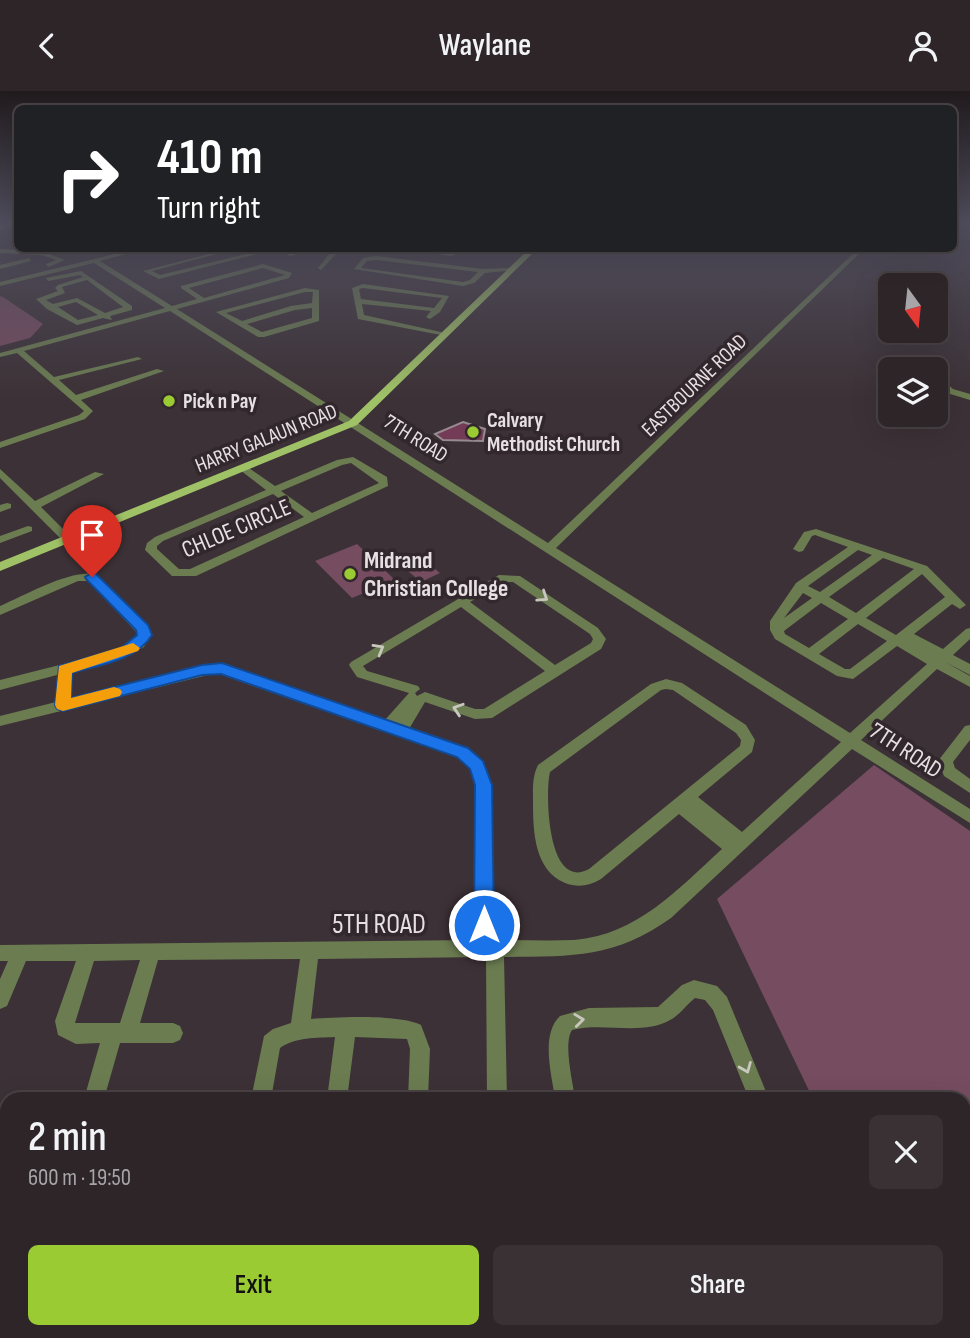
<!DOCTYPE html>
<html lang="en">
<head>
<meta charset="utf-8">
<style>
	:root { --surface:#2d2528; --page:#393134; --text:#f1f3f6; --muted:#a7a5a8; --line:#484245; --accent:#9bcb33 }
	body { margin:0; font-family:"Sofia Sans Condensed",sans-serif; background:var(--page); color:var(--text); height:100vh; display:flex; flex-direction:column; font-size:26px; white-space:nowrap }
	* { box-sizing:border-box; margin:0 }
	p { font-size:23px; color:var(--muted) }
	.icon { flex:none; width:38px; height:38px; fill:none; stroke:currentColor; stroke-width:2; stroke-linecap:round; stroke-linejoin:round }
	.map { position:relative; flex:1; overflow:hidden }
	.panel { position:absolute; left:0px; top:1001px; width:971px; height:247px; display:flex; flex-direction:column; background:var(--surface); border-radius:21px 21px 0 0; box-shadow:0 7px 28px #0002,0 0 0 2px var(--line) }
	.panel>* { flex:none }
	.banner { position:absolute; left:14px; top:14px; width:943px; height:147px; border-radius:10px; box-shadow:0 7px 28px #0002,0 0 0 2px var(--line); background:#202124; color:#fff; overflow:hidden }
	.needle { width:46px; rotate:165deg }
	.controls { position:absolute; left:878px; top:182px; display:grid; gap:14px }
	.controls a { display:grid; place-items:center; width:70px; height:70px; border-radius:10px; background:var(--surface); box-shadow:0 7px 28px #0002,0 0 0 2px var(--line); font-size:35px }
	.pin { position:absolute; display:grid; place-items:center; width:60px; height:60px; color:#fff; margin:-72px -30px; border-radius:50% 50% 50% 0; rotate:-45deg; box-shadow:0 0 7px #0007 }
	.pin .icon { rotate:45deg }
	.me { position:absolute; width:77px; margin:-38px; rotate:0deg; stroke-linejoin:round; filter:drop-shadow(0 0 5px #0008) }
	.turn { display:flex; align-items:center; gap:24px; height:147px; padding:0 28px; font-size:32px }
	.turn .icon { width:91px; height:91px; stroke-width:2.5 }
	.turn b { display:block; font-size:49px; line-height:60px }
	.round { display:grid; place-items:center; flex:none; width:74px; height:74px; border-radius:10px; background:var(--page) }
	.head { display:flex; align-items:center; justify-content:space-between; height:119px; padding:0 28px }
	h1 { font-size:42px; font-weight:600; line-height:52px }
	.cta { display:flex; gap:14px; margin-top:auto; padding:14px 28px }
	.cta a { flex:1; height:80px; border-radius:10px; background:var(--accent); color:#111; font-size:28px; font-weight:600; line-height:80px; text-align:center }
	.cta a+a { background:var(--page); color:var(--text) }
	header { display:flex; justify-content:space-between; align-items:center; height:91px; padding:0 28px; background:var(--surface); font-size:32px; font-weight:600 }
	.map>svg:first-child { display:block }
	.green { fill:#764c60 }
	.building { fill:#743b57; stroke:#978b90; stroke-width:2 }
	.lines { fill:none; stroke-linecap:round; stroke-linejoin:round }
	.minor { fill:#6b7c51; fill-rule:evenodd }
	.major { fill:#a0c267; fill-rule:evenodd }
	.oneway { stroke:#c8c7be }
	.route { fill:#1a73e8; stroke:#114b97; stroke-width:2 }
	.slow { fill:#f59e0b }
	.poi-dot { fill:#9bcb33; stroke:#31272c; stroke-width:2.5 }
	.labels { text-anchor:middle; stroke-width:7; stroke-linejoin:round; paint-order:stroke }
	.far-street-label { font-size:21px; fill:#e7e0e3; stroke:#31272c }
	.far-poi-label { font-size:21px; font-weight:bold; fill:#e7e0e3; stroke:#31272c; text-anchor:start }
	.street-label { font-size:24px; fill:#e7e0e3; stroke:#31272c }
	.poi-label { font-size:24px; font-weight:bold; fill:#e7e0e3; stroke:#31272c; text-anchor:start }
	.near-street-label { font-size:28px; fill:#e7e0e3; stroke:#31272c }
</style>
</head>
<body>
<header><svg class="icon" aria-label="back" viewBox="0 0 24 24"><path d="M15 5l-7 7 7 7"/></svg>Waylane<svg class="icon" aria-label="person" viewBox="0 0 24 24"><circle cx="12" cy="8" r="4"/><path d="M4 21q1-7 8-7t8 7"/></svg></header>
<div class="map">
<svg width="970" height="1247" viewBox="0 0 970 1247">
	<rect width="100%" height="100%" fill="#3c3136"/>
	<!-- green -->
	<g class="green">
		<path d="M0 205 3 206 43 233 30 247 0 255Z"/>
		<path d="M357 453 395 489 352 507 315 470Z"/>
		<path d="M414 461 440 482 421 491 395 469Z"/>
		<path d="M874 674 970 740V1247H928L925 1241H964V1008H813L717 808Z"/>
	</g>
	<!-- building -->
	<path class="building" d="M463 331 485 338 483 350 443 349 435 343Z"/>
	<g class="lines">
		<!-- minor -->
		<g class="minor">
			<path d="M7 132H15L0 139V135Z"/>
			<path d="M0 158 42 160 65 169 48 176 46 173 56 169 41 164 0 162Z"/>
			<path d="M135 158H144L100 170 172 215 197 208 181 197V195L263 173 292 182 289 187 177 218 548 452 858 158H864L556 457 850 642 927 573 897 555 853 588 837 585 775 548 770 539V530L796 492 848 456 815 444 812 445 803 460 799 461 793 458 804 441 816 438 927 475 966 514 960 518 952 513 914 543 943 558 966 538 970 537V548L953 564 970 573V584L945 571 970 585V596L937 578 861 649 970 718V732L852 658 671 827C613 868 572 865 504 866L507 1008H487L486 866 318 868 311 928C337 926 398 923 421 934L430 958 428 1008H408L410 958 407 948 355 946 347 1008H327L335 946C317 947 295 946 280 957L271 1008H251L264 945 273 938 291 932 300 868 158 869 140 932H173L180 935 183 942 180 949 173 952H120L104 1008H84L100 952 76 953 58 944 55 930 76 870H26L7 915 0 918V888L8 870H0V854L475 849 476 694 471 678 457 666 216 582 0 635V625L56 611 57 584 0 599V589L115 560 134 550 137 542 89 490H78L0 524V515C26 504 68 479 96 483L148 538 150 541 144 556 124 566 71 580 70 608 217 572 384 630 409 602 357 586 349 574 351 571 499 484 520 485 598 537 606 548 601 558 492 627 475 628 425 611 409 638 467 658 482 671 492 694 493 849C520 849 547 850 574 849 637 844 678 798 722 758L679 723 601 788C589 795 578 797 565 792 534 779 533 740 533 711 533 698 532 686 538 674L651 593 666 588 682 592 746 634 755 649 752 661 698 706 742 741 841 651 170 220 24 260 54 286 138 266 142 268 59 289 76 304 157 278 164 280 81 309 93 320 85 328 0 357V351L79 324 84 320 17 262 0 266V262L165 217 94 172 0 195V191ZM263 177 285 184 204 207 189 197ZM858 459 872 464 820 501 808 495ZM883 467 914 478 856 522 829 506ZM922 483 945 506 896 544 866 527ZM505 491H513L590 543 593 548 591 552 555 574 470 511ZM803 502 812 507 784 527ZM821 512 848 528 809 557 785 543 784 540ZM461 516 545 580 484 618H475L425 601 417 605 415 602 420 598 418 595 367 580 363 575ZM858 533 887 550 850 578H845L819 563ZM666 598 673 599 736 642 741 649 740 655 589 778C547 801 545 702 550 681L661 599ZM140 869 120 932H75L94 870Z"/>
			<path d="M228 158H236L152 180 160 184 254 161 257 163 159 188 143 180Z"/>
			<path d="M304 158 338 161 321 179 318 177 330 162 309 160 290 165 287 163Z"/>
			<path d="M400 158 451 161 461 158H469L451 165Z"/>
			<path d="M376 165 483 178 511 177 514 179 485 182 474 192 463 195 354 178 363 167ZM376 169 478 181 470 189 463 191 361 177 367 170Z"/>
			<path d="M29 167 31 170 0 178V174Z"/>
			<path d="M81 180 132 215V219L110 225 112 229 103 227 77 234 47 218 36 208 58 200 55 197 58 194 83 186 80 184 48 190 46 187ZM87 189 123 216 105 222 77 207 53 213 46 209 65 202 62 196ZM76 211 98 224 78 229 58 216Z"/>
			<path d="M363 193 449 205 440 221 430 228 426 226 431 220 362 213 364 224 450 243 446 245 358 228 352 197ZM363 197 442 207 434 217 361 208 359 198Z"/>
			<path d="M305 197 319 199V230L264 246H258L216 221ZM305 201H313L312 212 291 215 242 230 226 222ZM312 217V227L262 241 247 233 295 219Z"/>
			<path d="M942 288 953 298 970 303V309L947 302 938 291Z"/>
			<path d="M353 366 387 386 388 395 196 485H172L145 459 147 452 155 446 266 399 240 379V375H246L275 395 337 369ZM351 372 379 392 312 422 281 400 342 374ZM273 403 304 426 190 478H179L157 458V455L163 450Z"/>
			<path d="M0 378 35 410 95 381 104 383 41 416 71 446V450H63L0 387Z"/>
			<path d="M7 412 11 413V417L0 421V414Z"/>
			<path d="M28 435 32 436V440L0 452V445Z"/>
			<path d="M970 634V649L953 671 955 677 970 688V702L944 685 938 670 965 635Z"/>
			<path d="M694 889 717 895 727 906 769 1008H749L713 919 705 909 695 907C686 914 680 924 670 929 644 945 602 931 572 939 563 953 573 991 575 1008H555C552 984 540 944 560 925L589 917 658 916 682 894Z"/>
			<rect x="0" y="1148" width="7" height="22"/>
			<path d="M10 1241H34L32 1247H8Z"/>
			<path d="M207 1241H231L230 1247H206Z"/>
			<rect x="299" y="1241" width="24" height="6"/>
			<path d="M392 1241H416L415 1247H391Z"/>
			<rect x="488" y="1241" width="24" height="6"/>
			<rect x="568" y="1241" width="24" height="6"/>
			<path d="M844 1241H868L870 1247H846Z"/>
		</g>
		<!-- major -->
		<path class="major" d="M529 158H537L357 334 0 480V471L349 330Z"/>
	</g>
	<!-- one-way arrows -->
	<defs><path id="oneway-chevron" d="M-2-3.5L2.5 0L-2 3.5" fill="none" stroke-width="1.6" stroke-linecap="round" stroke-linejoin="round" transform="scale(1.75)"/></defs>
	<g class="oneway">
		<use href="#oneway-chevron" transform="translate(543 506) rotate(34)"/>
		<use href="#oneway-chevron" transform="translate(379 558) rotate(-30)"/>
		<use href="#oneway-chevron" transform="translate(458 618) rotate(-162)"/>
		<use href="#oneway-chevron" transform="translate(579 929) rotate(-7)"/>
		<use href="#oneway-chevron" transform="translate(746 977) rotate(68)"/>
	</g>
	<!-- sky -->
	<linearGradient id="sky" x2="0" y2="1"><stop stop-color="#211b1e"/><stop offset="0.43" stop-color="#504e5d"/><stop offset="1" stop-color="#504e5d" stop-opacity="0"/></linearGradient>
	<rect width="970" height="307" fill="url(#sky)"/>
	<!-- route -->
	<path class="route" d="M92 482 96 483 148 534 152 544C136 570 99 574 72 582L71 607 202 574 222 572 468 657 483 670 492 694 494 834 491 840 484 843 477 840 474 834 475 694 470 678 457 666 221 583 202 584 63 620 57 618 55 614 59 575 121 557 137 544 136 539 87 489 85 486Z"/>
	<!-- slow -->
	<path class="slow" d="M133 552 140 557 138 560 72 582 71 607 114 596 120 598 122 601 120 605 63 620 57 618 55 614 59 575Z"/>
	<!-- markers -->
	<g class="poi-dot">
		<circle cx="169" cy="310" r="7"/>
		<circle cx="473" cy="341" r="7"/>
		<circle cx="350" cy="483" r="7"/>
	</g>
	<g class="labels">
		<!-- far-street labels -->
		<g class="far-street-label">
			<text transform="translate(694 294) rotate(-44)" y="7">EASTBOURNE ROAD</text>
			<text transform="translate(266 347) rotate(-22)" y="7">HARRY GALAUN ROAD</text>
			<text transform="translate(416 347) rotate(32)" y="7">7TH ROAD</text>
		</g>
		<!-- far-poi labels -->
		<g class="far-poi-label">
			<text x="183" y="317">Pick n Pay</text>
			<text x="487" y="336">Calvary<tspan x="487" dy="24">Methodist Church</tspan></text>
		</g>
		<!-- street labels -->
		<g class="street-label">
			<text transform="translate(236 437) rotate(-23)" y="8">CHLOE CIRCLE</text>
			<text transform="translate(906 659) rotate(33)" y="8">7TH ROAD</text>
		</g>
		<!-- poi labels -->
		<g class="poi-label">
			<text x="364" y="477">Midrand<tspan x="364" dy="28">Christian College</tspan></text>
		</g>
		<!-- near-street labels -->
		<g class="near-street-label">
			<text x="379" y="842">5TH ROAD</text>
		</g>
	</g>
</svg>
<div class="controls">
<a><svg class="needle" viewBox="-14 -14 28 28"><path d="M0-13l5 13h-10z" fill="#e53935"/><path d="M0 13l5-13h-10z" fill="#a7a5a8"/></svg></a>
<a><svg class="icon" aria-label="layers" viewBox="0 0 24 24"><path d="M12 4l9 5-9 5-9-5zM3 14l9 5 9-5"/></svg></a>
</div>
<div class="pin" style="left:92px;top:486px;background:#d93025"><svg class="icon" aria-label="arrive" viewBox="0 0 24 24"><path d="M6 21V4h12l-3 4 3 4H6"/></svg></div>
<svg class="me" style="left:484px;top:834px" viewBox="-20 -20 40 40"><circle r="17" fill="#1a73e8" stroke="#fff" stroke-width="3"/><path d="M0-11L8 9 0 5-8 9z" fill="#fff"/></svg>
<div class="banner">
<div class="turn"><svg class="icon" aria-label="right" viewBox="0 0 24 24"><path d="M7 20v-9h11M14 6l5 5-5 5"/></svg><div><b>410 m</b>Turn right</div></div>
</div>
<section class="panel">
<div class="head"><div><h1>2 min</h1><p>600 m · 19:50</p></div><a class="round"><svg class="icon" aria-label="close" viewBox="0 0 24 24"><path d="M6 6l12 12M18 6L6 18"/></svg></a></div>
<div class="cta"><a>Exit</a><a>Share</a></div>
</section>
</div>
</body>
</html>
